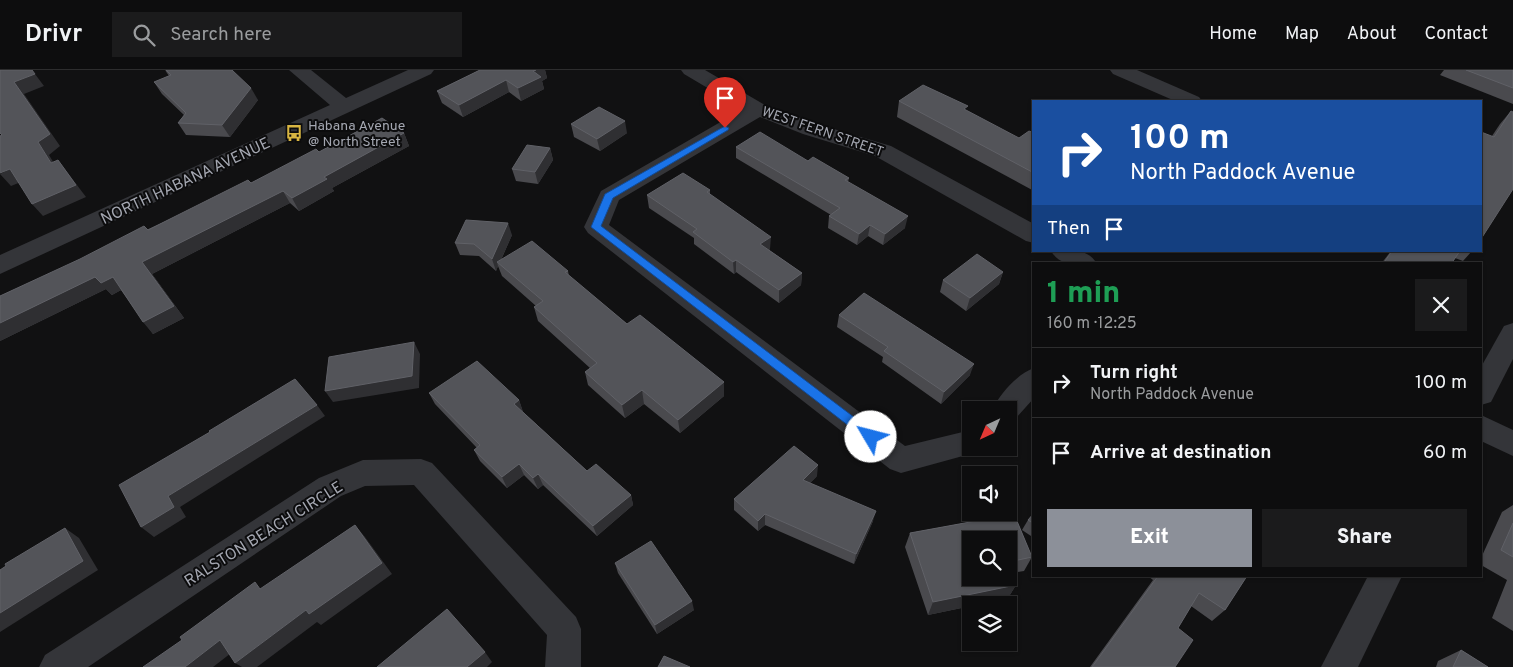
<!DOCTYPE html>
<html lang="en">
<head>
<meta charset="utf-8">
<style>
	:root { --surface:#0d0d0e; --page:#1b1b1c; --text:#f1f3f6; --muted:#9a9c9e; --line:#2d2d2e; --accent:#8c9099 }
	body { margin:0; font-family:Overpass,sans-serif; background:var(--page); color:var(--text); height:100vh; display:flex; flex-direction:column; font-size:19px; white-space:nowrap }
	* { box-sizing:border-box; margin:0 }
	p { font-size:16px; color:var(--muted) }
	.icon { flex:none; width:28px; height:28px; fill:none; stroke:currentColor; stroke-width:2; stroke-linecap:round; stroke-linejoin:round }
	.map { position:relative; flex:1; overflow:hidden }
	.sheet { position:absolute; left:1032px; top:192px; width:450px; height:315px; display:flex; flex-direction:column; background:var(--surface); border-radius:0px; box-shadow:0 1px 4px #0004,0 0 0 1px var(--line) }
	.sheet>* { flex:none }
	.guide { position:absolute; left:1032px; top:30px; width:450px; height:152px; border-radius:0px; box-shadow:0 1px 4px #0004,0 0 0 1px var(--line); background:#1a4fa0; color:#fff; overflow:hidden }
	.needle { width:32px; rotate:224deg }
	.fabs { position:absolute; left:962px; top:331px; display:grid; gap:10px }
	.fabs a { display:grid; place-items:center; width:55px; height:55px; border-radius:0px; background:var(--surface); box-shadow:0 1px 4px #0004,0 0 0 1px var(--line); font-size:25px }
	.pin { position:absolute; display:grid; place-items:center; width:42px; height:42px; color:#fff; margin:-51px -21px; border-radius:50% 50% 50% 0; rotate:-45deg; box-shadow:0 0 5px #0007 }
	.pin .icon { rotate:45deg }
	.me { position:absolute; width:55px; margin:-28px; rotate:307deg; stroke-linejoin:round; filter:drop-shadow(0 0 4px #0008) }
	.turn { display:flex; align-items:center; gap:18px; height:105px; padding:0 15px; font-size:22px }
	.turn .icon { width:65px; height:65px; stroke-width:2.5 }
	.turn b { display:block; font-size:35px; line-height:42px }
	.then { display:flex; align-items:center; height:48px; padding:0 15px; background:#0003; gap:10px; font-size:19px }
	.round { display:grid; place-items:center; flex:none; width:52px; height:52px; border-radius:0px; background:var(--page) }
	.headline { display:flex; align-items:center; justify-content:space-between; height:85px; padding:0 15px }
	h1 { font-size:30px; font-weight:800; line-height:38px; color:#1e9e55 }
	.primary-button { display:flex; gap:10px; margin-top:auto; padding:10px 15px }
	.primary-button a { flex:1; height:58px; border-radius:0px; background:var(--accent); color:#fff; font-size:20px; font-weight:800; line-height:58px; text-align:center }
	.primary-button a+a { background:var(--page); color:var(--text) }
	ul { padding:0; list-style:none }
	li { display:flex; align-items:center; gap:15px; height:70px; padding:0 15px; border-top:1px solid var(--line) }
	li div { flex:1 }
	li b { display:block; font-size:19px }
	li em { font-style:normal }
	header { display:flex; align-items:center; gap:30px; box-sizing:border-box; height:70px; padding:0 25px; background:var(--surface); border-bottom:1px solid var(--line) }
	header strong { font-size:24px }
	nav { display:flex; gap:28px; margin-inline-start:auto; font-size:18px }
	.search { width:350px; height:45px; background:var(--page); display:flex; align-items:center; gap:12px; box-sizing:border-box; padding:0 18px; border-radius:0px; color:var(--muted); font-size:19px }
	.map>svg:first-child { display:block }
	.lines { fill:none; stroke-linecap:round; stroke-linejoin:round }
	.minor { fill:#343539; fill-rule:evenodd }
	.wall { fill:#4a4a4e; fill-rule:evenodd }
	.shaded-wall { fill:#2f2f32 }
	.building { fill:#535459; stroke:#606167 }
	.route { fill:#1a73e8; stroke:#114b97 }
	.labels { text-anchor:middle; stroke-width:4; stroke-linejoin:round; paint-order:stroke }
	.far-poi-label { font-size:14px; fill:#a4a7b1; stroke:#0c0c0d; text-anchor:start }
	.far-street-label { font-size:14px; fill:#a4a7b1; stroke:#0c0c0d }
	.street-label { font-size:16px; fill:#a4a7b1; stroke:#0c0c0d }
</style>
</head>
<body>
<header>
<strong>Drivr</strong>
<div class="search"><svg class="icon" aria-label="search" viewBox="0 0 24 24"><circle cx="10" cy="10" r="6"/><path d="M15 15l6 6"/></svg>Search here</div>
<nav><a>Home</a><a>Map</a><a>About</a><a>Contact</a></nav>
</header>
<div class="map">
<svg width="1513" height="597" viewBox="0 0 1513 597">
	<rect width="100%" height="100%" fill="#111112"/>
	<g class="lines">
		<!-- minor -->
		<g class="minor">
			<path d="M289 0H311L346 28 408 0H434L431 4 0 204V185L330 35Z"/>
			<path d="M681 0H705L765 35 817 54 891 76 1034 154V173L1026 171 875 86 803 64 760 47 619 130 609 155 905 376 971 360V378H983L981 381 901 403 890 399 588 163 584 157 601 121 743 39 684 4Z"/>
			<path d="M1110 0H1137L1199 27 1202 31H1175L1113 4Z"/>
			<path d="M1051 181C1068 181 1088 177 1097 194 1080 194 1061 198 1051 181Z"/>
			<path d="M1513 253V289L1491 332 1481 335V297L1504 256Z"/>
			<path d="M1034 298V328L1016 348 1009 351V340H992C1000 324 1017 304 1034 298Z"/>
			<path d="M1481 345 1513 360V386L1481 371Z"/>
			<path d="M421 389 432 393 576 547 581 559V597H545L547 565 414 415 365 416 341 426 88 597H39L45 585 319 408 363 390Z"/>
			<path d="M1368 506H1402L1358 597H1321Z"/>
		</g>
	</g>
	<!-- wall -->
	<g class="wall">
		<path d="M165 0 258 30 230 67 186 65 178 53 184 45 162 24 154 12 169 6Z"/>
		<path d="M480 0H545L547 8 542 11 544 19 521 31 509 22 463 47 442 33 437 21Z"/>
		<path d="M1444 0H1513V34L1440 5Z"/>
		<path d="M899 31 1019 68 1034 63V121L897 47Z"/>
		<path d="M1511 41 1481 169 1492 66 1500 54Z"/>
		<path d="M571 54 627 63 600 81 574 67Z"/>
		<path d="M404 63 409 76 332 118 334 121 299 141 290 133 152 204 184 248 153 264 121 220 112 225 106 219 0 271V226L319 82Z"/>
		<path d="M736 77 808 91 849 108 848 112 905 158 883 175 868 166 857 175 828 158 829 146 831 145 736 88Z"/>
		<path d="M550 78 553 90 538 114 516 111 512 99Z"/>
		<path d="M710 120V124L770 179 769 180 802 203 801 215 779 233 736 202 734 204 694 174V168L649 138 647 125Z"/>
		<path d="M512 165 501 190 568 201 569 206 627 254 724 326 680 363 644 334 625 348 588 315 585 302 590 298 538 251 534 237 536 236 502 206 498 196 496 201 479 186 460 185 455 173Z"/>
		<path d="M1391 181H1472L1463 191 1455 188 1451 194H1381Z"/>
		<path d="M1003 202 999 214 966 241 940 222 943 210Z"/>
		<path d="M839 245 970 305 941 334 882 292 883 287 837 257Z"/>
		<path d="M429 323 519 330 523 342 587 401 631 425 633 435 597 466 543 415 538 419 524 405 507 418 480 391 474 380 477 378 435 334Z"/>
		<path d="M817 406 810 413 873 451 854 494 765 455 758 461 734 440V429Z"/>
		<path d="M1513 435V561L1492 548 1507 510 1481 495V488L1502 442Z"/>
		<path d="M1034 443V468L1022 460 1028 450Z"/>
		<path d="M1014 444 1032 487 1024 501 1011 503 1016 515 1008 528 971 535V536L928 545 905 477 910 463ZM971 470H1009V508H971Z"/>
		<path d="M615 493 694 540 657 564 618 503Z"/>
		<path d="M1148 506H1247L1225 540 1212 551 1191 536 1178 558 1175 597H1090L1153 510Z"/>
		<path d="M1461 580 1488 597H1436L1438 591Z"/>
	</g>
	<!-- shaded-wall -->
	<g class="shaded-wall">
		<path d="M536 0H545L547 8 542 11 544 19 521 31 518 18 533 1Z"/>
		<path d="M35 4 44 16 24 24 60 76 49 85 61 105 51 93 38 72 14 12Z"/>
		<path d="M506 10 509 22 463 47 459 35Z"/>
		<path d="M251 18 258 30 230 67 222 55Z"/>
		<path d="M625 51 627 63 600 81 597 69Z"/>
		<path d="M404 63 409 76 332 118 334 121 299 141 292 128 324 107Z"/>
		<path d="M550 78 553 90 538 114 535 102Z"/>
		<path d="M58 90 86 127 43 146 32 134Z"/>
		<path d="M10 99 21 112 11 116 0 104Z"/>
		<path d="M283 121 290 133 152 204 184 248 153 264 143 252 142 192Z"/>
		<path d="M908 146 905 158 883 175 885 164Z"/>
		<path d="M508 153 512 165 499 194 497 192 498 196 496 201 492 189Z"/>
		<path d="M870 155 868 166 857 175 859 164Z"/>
		<path d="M771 167 770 179 760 186V174Z"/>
		<path d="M736 190V202L734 204 733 192Z"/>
		<path d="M1003 202 999 214 966 241 970 228Z"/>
		<path d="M802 203 801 215 779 233V220Z"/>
		<path d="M95 207H113L123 219 112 225 106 219 0 271V253Z"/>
		<path d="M414 272 420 284 419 318 333 332 325 321Z"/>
		<path d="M974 294 970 305 941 334 944 322Z"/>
		<path d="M724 312V326L680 363 678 350Z"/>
		<path d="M642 320 644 334 625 348 622 335Z"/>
		<path d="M519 330 523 342 519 345 514 334Z"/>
		<path d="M317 335 325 346 180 437 186 447 154 467 141 457 168 426Z"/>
		<path d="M519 394 524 405 507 418 502 407Z"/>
		<path d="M818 395 817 406 802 420 803 410Z"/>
		<path d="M538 404 543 415 538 419 533 408Z"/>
		<path d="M631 425 633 435 597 466 593 456Z"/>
		<path d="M876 441 873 451 854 494 856 484Z"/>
		<path d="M765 444V455L758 461V451Z"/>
		<path d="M355 455 365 467 392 504 321 555 317 552 257 597H242L235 593 306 540Z"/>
		<path d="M65 458 79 468 98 500 0 562V543Z"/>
		<path d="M1016 515 1008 528 971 535V536L928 545 933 532Z"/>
		<path d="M692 531 694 540 657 564 655 555Z"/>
		<path d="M220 570 235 580 213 597H185Z"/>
		<path d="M485 582 492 592 487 597H467Z"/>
	</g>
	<!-- building -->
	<g class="building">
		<path d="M0 0H32L35 4 14 12 50 64 38 72 51 93 58 90 76 115 32 134 10 99 0 103V66L2 65 0 63Z"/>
		<path d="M166 0H232L251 18 222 55 178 53 186 43 154 12 171 5Z"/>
		<path d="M480 0H536L533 1 541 7 518 18 506 10 459 35 437 21Z"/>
		<path d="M1466 0H1513V18Z"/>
		<path d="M923 15 968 36 964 39 1019 68 1029 61 1034 63V103L899 31Z"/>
		<path d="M599 37 625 51 597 69 571 54Z"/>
		<path d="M1511 41 1513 42V119L1481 169V62L1494 67Z"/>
		<path d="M382 48 404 63 324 107 327 109 292 128 283 121 142 192 174 236 143 252 113 207 101 213 95 207 0 253V226L80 189 144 156 148 160 248 110 251 113 316 79 319 82Z"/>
		<path d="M760 62 808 91 813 87 849 108 845 110 908 146 885 164 870 155 859 164 829 146 840 138 736 77Z"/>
		<path d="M527 75 550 78 535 102 512 99Z"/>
		<path d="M683 103 710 120 707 122 771 167 760 174 802 203 779 220 736 190 733 192 693 162 697 159 647 125Z"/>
		<path d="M466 150 508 153 492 189 474 174 455 173Z"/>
		<path d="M532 171 568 201 565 202 627 254 640 245 724 312 678 350 642 320 622 335 585 302 597 293 534 237 543 231 497 192Z"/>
		<path d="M1392 181H1460L1451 194H1383Z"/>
		<path d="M977 184 1003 202 970 228 943 210Z"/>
		<path d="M864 223 974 294 944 322 884 281 888 277 839 245Z"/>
		<path d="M414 272 412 306 325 321 329 287Z"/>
		<path d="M477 291 519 330 514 334 587 401 596 394 631 425 593 456 538 404 533 408 519 394 502 407 474 380 480 375 429 323Z"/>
		<path d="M295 309 317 335 168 426 174 437 141 457 119 415 210 362 209 361Z"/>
		<path d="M794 376 818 395 803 410 876 441 856 484 765 444 758 451 734 429Z"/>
		<path d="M1034 443V454L1028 450Z"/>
		<path d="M1014 444 1032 487 1009 492V470H971V508H1009V498L1016 515 933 532 910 463Z"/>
		<path d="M1513 453V487L1501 480Z"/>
		<path d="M355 455 382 493 309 544 306 540 235 593 220 570 185 597H143L182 570 180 567 255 512 260 519Z"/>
		<path d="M65 458 83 491 0 543V500L6 496 5 494Z"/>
		<path d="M651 471 692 531 655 555 615 493Z"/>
		<path d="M1158 506H1247L1225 540 1199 523 1178 558 1193 570 1175 597H1092Z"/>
		<path d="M447 539 485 582 467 597H377Z"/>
		<path d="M1461 580 1488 597H1453Z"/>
		<path d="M664 586 690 597H658Z"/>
	</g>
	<!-- route -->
	<path class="route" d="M725 56 729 58 728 60 613 128 601 156 875 363 877 367 875 370H867L591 157 605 124Z"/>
	<!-- icons -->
	<defs>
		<g id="bus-bare" transform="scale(1.35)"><path d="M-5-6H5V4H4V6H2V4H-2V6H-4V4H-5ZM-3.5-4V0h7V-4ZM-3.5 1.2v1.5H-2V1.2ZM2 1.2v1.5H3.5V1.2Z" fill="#d9b642" stroke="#0c0c0d" stroke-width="2.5" paint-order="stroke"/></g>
	</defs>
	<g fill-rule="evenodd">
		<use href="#bus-bare" x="294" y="63"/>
	</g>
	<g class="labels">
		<!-- far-poi labels -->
		<g class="far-poi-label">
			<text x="308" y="60">Habana Avenue<tspan x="308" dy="16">@ North Street</tspan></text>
		</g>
		<!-- far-street labels -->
		<g class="far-street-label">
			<text transform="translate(823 61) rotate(19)" y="5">WEST FERN STREET</text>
		</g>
		<!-- street labels -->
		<g class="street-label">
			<text transform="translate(185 110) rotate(-25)" y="6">NORTH HABANA AVENUE</text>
			<text transform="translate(263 463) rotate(-32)" y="6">RALSTON BEACH CIRCLE</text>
		</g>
	</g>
</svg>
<div class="fabs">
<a><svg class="needle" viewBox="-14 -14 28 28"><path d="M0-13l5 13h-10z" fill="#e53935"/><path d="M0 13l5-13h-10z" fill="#9a9c9e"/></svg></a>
<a><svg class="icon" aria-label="sound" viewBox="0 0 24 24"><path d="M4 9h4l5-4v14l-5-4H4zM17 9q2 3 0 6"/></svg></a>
<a><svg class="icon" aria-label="search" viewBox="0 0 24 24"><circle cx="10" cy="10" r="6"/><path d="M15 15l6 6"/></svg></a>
<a><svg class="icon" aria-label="layers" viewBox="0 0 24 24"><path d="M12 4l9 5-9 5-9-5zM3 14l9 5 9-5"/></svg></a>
</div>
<div class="pin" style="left:725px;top:58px;background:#d93025"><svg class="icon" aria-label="arrive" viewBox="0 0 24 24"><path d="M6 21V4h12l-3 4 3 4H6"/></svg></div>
<svg class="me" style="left:871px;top:367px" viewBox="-20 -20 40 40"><circle r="19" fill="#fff"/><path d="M0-13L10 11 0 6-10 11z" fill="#1a73e8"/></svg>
<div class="guide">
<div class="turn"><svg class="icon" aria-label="right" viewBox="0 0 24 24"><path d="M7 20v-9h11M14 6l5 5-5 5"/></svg><div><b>100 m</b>North Paddock Avenue</div></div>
<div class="then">Then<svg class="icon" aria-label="arrive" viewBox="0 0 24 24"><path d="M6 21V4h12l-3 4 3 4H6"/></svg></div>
</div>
<section class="sheet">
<div class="headline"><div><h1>1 min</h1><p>160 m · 12:25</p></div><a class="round"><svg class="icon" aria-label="close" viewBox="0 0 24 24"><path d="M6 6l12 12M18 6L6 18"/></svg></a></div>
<ul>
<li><svg class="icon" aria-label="right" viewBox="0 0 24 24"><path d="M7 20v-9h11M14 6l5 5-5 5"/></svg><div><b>Turn right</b><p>North Paddock Avenue</p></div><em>100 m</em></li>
<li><svg class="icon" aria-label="arrive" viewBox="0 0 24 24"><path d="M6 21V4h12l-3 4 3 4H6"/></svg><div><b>Arrive at destination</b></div><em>60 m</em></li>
</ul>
<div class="primary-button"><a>Exit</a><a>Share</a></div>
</section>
</div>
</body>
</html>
